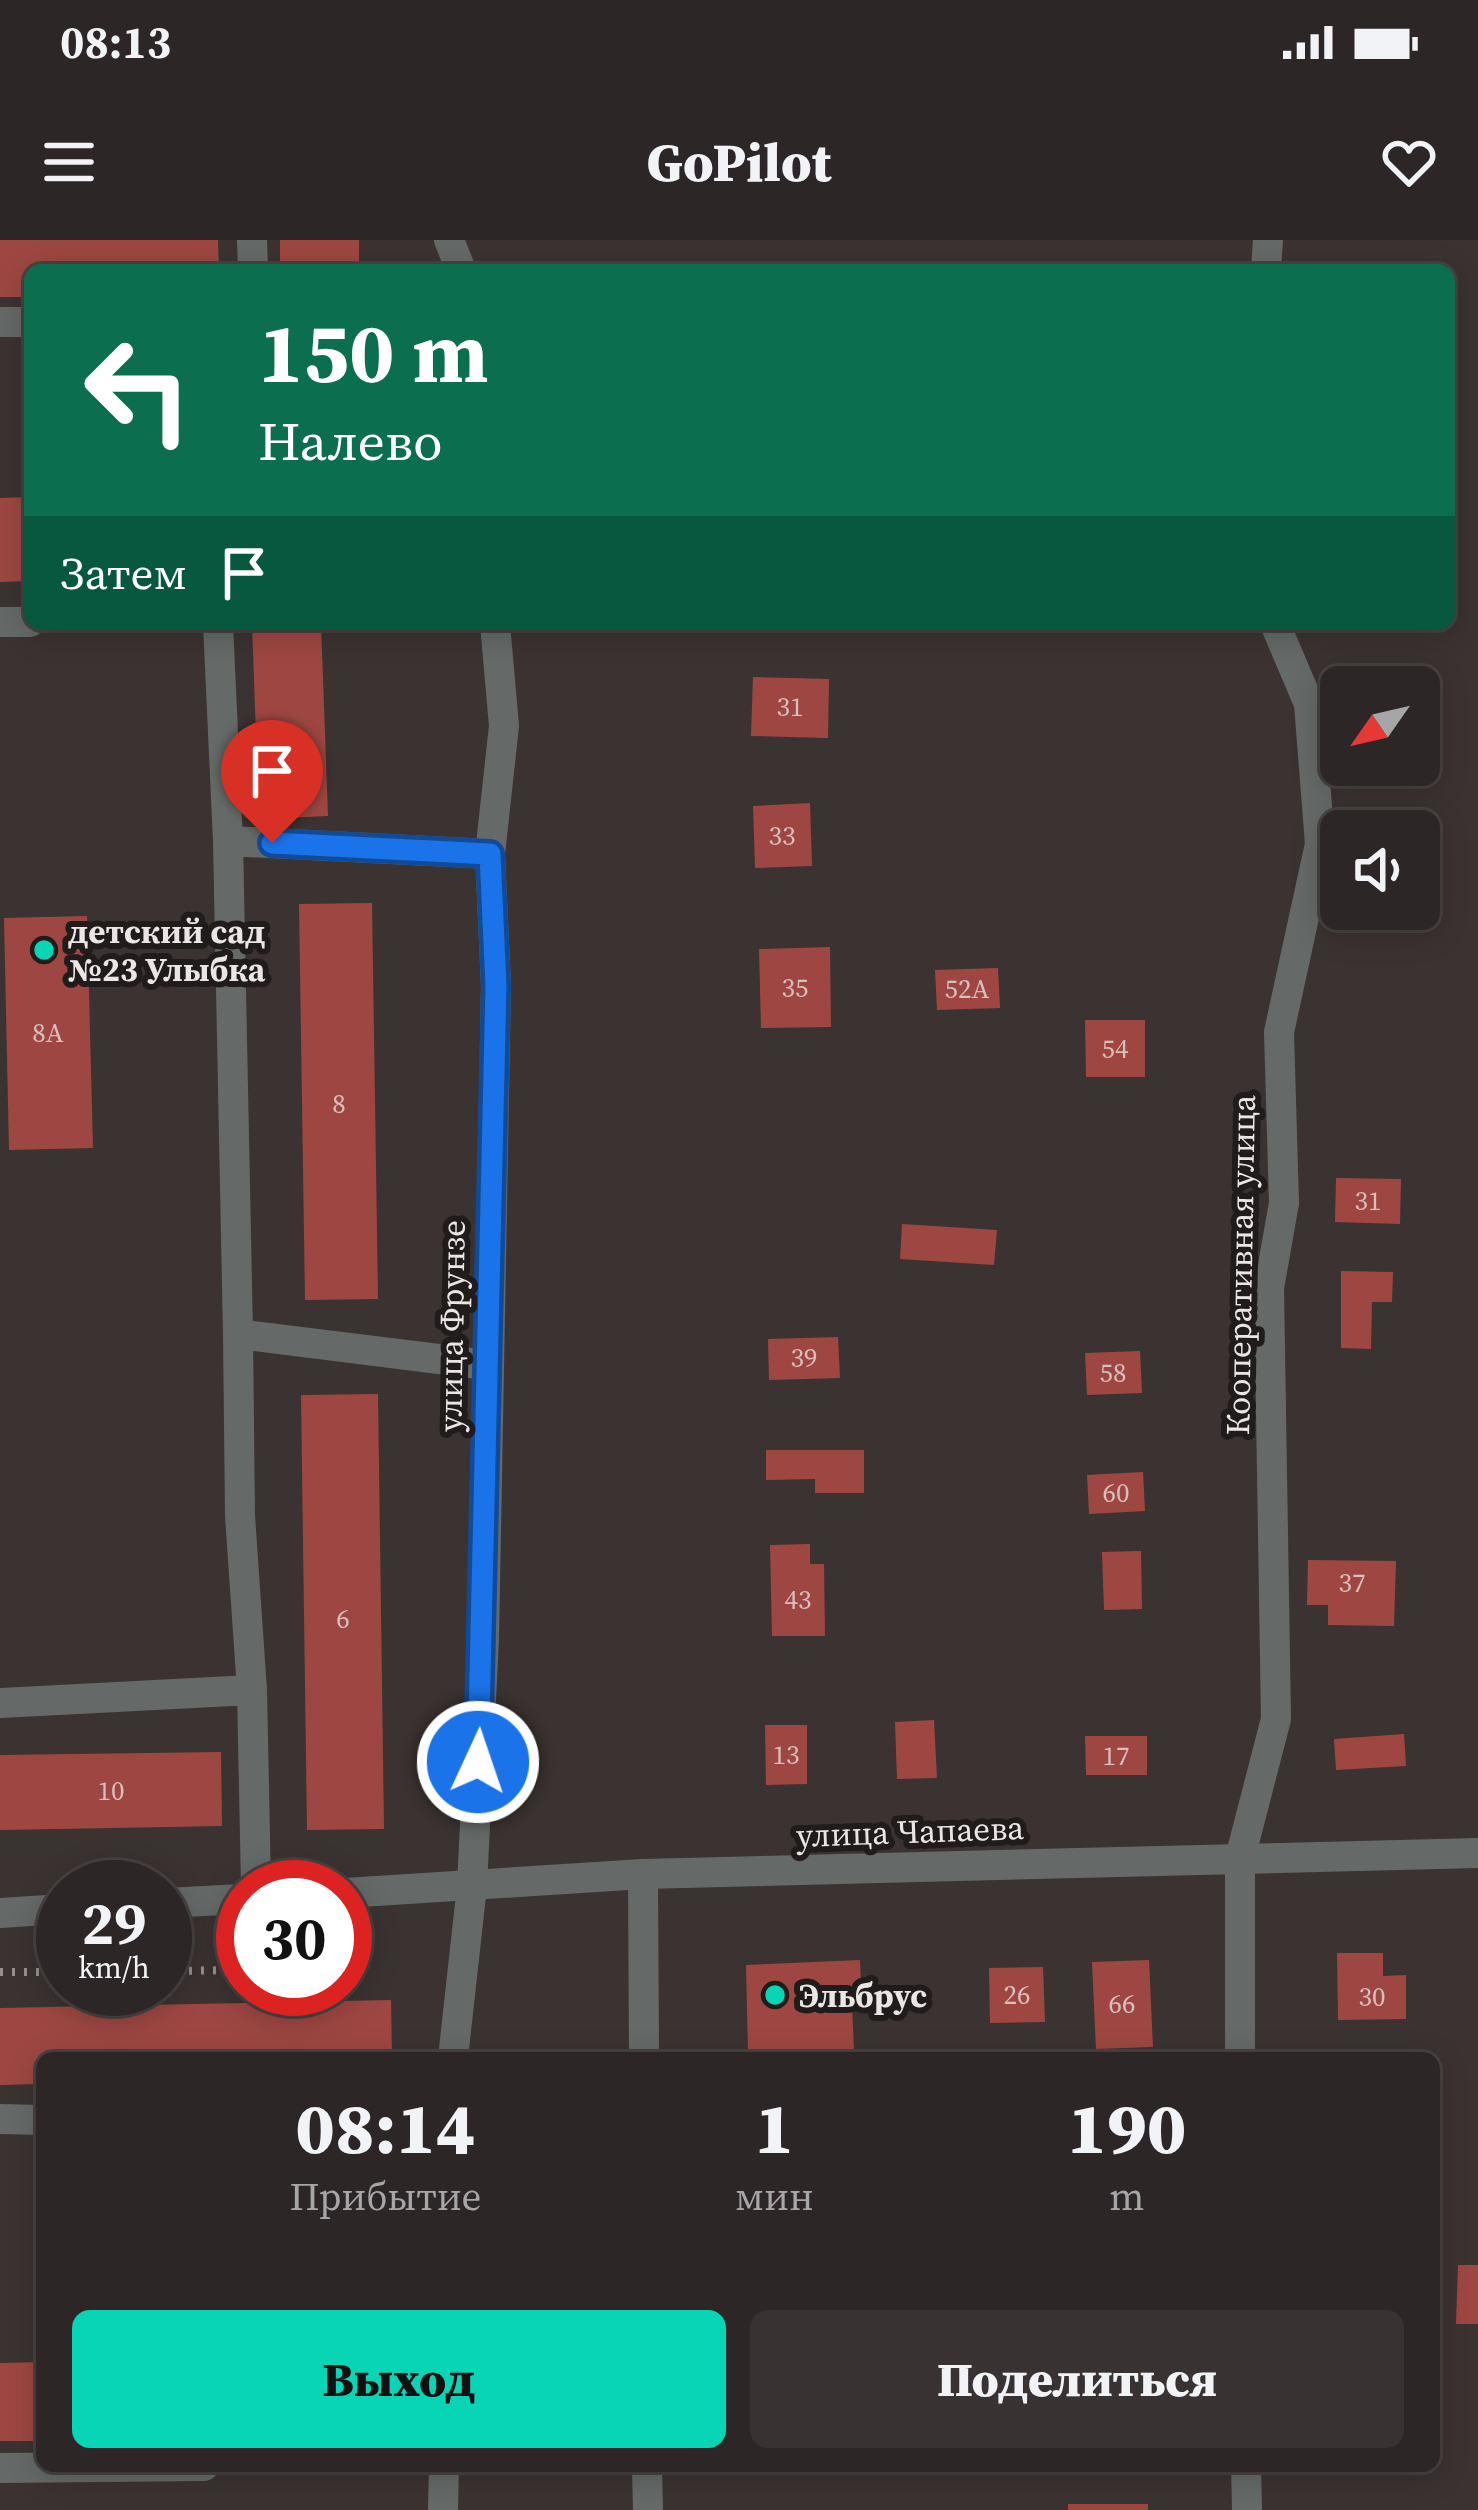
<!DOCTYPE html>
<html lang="ru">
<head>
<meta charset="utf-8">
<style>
	:root { --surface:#2c2626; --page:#383232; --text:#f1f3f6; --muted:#a6a5a7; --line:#484343; --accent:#07d5b6 }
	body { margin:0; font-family:"Source Serif 4",serif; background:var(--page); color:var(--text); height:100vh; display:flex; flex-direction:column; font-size:45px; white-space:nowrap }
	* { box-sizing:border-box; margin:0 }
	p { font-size:39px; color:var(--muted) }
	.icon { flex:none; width:66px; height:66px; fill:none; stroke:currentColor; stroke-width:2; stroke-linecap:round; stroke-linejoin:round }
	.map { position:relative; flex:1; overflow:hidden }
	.side { position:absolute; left:36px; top:1812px; width:1404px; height:420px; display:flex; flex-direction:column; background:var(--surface); border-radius:18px; box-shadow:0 6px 30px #0003,0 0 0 3px var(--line) }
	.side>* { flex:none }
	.hud { position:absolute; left:24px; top:24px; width:1431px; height:366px; border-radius:18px; box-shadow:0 6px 30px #0003,0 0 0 3px var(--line); background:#0b6e4f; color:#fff; overflow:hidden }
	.needle { width:78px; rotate:236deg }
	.fabs { position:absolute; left:1320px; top:426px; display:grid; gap:24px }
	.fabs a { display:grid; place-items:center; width:120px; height:120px; border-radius:18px; background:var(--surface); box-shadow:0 6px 30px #0003,0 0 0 3px var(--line); font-size:60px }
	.speed { position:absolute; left:36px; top:1620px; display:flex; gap:24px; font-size:60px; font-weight:700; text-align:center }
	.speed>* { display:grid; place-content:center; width:156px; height:156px; border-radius:50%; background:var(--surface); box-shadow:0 6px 30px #0003,0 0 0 3px var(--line); line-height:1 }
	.speed small { font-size:30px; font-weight:400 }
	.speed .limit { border:18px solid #d22; background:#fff; color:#111 }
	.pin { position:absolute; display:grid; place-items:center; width:102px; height:102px; color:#fff; margin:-123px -51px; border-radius:50% 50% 50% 0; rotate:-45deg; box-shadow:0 0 12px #0007 }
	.pin .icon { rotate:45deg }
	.me { position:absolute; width:132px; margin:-66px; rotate:3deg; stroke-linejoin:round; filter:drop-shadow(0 0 9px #0008) }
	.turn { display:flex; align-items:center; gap:42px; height:252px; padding:0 36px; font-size:54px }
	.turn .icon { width:156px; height:156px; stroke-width:2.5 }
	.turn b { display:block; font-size:84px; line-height:102px }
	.then { display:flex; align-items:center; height:114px; padding:0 36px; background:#0003; gap:24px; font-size:45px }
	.eta { display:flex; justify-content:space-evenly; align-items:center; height:204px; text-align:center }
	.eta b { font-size:72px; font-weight:800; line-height:84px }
	.action { display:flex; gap:24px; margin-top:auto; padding:24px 36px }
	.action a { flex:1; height:138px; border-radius:18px; background:var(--accent); color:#111; font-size:48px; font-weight:800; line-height:138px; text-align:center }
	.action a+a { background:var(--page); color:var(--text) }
	.status { display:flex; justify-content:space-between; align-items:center; height:84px; padding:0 60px; background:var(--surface); direction:ltr }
	.status svg { height:33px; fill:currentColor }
	header { display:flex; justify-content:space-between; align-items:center; height:156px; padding:0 36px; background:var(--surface); font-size:54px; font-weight:800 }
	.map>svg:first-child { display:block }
	.building { fill:#9e4742 }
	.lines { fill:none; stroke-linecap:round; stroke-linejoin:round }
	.path { stroke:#97908f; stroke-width:8; stroke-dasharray:3 9; stroke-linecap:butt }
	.minor { stroke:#656a68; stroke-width:30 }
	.route-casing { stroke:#114b97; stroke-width:30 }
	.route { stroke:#1a73e8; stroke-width:21 }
	.poi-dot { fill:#07d5b6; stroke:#201c1b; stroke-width:4.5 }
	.labels { text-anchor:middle; stroke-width:12; stroke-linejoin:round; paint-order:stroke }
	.number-label { font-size:27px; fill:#d8bebc }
	.poi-label { font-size:33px; font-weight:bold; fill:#ebe5e5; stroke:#201c1b; text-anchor:start }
	.street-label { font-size:33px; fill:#ebe5e5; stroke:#201c1b }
</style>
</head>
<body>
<div class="status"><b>08:13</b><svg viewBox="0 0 49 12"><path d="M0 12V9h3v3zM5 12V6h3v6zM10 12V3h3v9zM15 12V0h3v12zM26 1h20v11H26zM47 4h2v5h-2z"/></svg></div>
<header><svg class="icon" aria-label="menu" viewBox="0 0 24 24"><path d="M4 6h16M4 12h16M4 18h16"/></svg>GoPilot<svg class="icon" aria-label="heart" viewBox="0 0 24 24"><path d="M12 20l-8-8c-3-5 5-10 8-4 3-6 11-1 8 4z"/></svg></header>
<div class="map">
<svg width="1478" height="2270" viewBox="0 0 1478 2270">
	<rect width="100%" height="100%" fill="#3b3332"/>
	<!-- building -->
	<g class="building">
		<path d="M0 0H218L219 30H30V57H0Z"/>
		<rect x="280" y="0" width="79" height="30"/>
		<path d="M30 257V341L0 342V258Z"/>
		<path d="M252 384H321L328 576 259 579Z"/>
		<path d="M753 437 829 439 828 498 751 496Z"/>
		<path d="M810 563 812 626 755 628 753 566Z"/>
		<path d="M372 663 378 1059 305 1060 299 664Z"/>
		<path d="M87 676 93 908 9 910 4 678Z"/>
		<path d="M830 707 831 787 761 788 759 709Z"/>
		<path d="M998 728 1000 768 937 770 935 730Z"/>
		<path d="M1085 780H1145V837H1086Z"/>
		<path d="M1336 938 1401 939 1400 984 1335 982Z"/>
		<path d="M902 984 997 990 994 1025 900 1019Z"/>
		<path d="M1341 1031 1393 1032 1392 1062H1372L1371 1109 1341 1108Z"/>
		<path d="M838 1097 840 1138 769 1140 768 1099Z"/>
		<path d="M1140 1111 1142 1153 1087 1155 1085 1113Z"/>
		<path d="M378 1154 384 1589 307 1590 301 1155Z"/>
		<path d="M766 1210H864V1253H815V1239L766 1240Z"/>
		<path d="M1143 1232 1145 1271 1089 1274 1087 1235Z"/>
		<path d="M810 1304V1324H824L825 1396H772L770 1305Z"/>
		<path d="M1141 1311 1142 1369 1104 1370 1102 1312Z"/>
		<path d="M1308 1320 1396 1321 1394 1386 1328 1385V1365H1307Z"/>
		<path d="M934 1480 937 1538 897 1539 895 1482Z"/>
		<path d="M765 1485H807V1544L766 1545Z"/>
		<path d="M1404 1494 1406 1526 1336 1530 1334 1499Z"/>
		<path d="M1085 1496H1147V1535H1086Z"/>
		<path d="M221 1512 222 1586 0 1590V1515Z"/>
		<path d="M1337 1713H1383V1736L1406 1735V1779L1338 1780Z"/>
		<path d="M860 1720 862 1765 852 1766 854 1810 748 1814 746 1725Z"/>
		<path d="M1149 1720 1153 1807 1096 1809 1092 1722Z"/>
		<path d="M1043 1727 1045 1782 990 1783 989 1728Z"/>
		<path d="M391 1760 392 1818H42V1844L0 1845V1768Z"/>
		<path d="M1458 2025H1478V2084H1456Z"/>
		<path d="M42 2122V2201H0V2123Z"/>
		<rect x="1068" y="2264" width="80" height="6"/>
	</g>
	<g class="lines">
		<!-- path -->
		<g class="path">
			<path d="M165 1731 243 1730"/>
			<path d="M0 1732H63"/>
		</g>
		<!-- minor -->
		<g class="minor">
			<path d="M252 0 253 30"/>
			<path d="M449 0 461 30"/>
			<path d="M1266 30 1268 0"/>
			<path d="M0 82H30"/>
			<path d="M0 382H30"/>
			<path d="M218 384 228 601"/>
			<path d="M238 1094 228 601 490 614"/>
			<path d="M252 1450 240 1276 238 1094 487 1125"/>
			<path d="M0 1463 252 1450 256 1647"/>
			<path d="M643 1634 644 1818"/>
			<path d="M345 1653 643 1634 1478 1613"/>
			<path d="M165 1663 243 1659"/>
			<path d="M0 1673 63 1669"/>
			<path d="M453 1818 472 1646 484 1399 496 746 490 614 504 486 495 384"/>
			<path d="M1240 1818V1618L1276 1479 1269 1048 1284 963 1279 792 1320 604 1309 464 1275 384"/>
			<path d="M0 1879 42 1880"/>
			<path d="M647 2226 648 2270"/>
			<path d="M1246 2226 1247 2270"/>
			<path d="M0 2228 204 2226"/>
			<path d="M443 2270 444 2226"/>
		</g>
	</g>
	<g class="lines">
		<!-- route casing -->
		<g class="route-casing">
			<path id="route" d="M272 603 490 614 496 746 478 1522"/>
		</g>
		<!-- route -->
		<use href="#route" class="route"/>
	</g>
	<!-- markers -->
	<g class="poi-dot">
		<circle cx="44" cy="710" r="12"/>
		<circle cx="775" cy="1755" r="12"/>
	</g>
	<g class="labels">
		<!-- number labels -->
		<g class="number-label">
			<text x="790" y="476">31</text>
			<text x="782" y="605">33</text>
			<text x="795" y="757">35</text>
			<text x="967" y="758">52А</text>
			<text x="48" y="802">8А</text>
			<text x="1115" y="818">54</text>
			<text x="339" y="873">8</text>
			<text x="1368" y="970">31</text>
			<text x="804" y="1127">39</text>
			<text x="1113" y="1142">58</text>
			<text x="1116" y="1262">60</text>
			<text x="1352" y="1352">37</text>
			<text x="798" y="1369">43</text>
			<text x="343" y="1388">6</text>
			<text x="786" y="1524">13</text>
			<text x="1116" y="1525">17</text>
			<text x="111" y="1560">10</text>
			<text x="1017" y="1764">26</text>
			<text x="1372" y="1766">30</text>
			<text x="1122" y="1773">66</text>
		</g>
		<!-- poi labels -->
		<g class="poi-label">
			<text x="68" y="703">детский сад<tspan x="68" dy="38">№23 Улыбка</tspan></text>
			<text x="799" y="1767">Эльбрус</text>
		</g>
		<!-- street labels -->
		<g class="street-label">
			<text transform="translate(1240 1025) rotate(-89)" y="12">Кооперативная улица</text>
			<text transform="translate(451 1086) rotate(-89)" y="12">улица Фрунзе</text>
			<text transform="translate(910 1591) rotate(-2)" y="12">улица Чапаева</text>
		</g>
	</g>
</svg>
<div class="fabs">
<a><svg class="needle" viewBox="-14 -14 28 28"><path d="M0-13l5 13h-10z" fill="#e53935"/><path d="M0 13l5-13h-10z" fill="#a6a5a7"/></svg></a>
<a><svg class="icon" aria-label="sound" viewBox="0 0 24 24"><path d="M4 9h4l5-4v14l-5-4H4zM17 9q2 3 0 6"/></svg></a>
</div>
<div class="speed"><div>29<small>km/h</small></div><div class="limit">30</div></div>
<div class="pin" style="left:272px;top:603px;background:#d93025"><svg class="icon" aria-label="arrive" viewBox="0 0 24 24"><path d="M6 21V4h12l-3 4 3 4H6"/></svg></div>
<svg class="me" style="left:478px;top:1522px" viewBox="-20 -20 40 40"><circle r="17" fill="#1a73e8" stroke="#fff" stroke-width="3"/><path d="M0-11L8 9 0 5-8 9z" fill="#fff"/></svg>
<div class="hud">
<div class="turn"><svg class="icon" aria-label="left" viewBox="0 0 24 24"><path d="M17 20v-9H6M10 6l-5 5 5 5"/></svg><div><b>150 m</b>Налево</div></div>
<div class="then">Затем<svg class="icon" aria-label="arrive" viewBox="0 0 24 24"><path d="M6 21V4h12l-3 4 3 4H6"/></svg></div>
</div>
<section class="side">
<div class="eta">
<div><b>08:14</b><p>Прибытие</p></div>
<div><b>1</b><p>мин</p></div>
<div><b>190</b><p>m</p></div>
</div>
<div class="action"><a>Выход</a><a>Поделиться</a></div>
</section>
</div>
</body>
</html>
